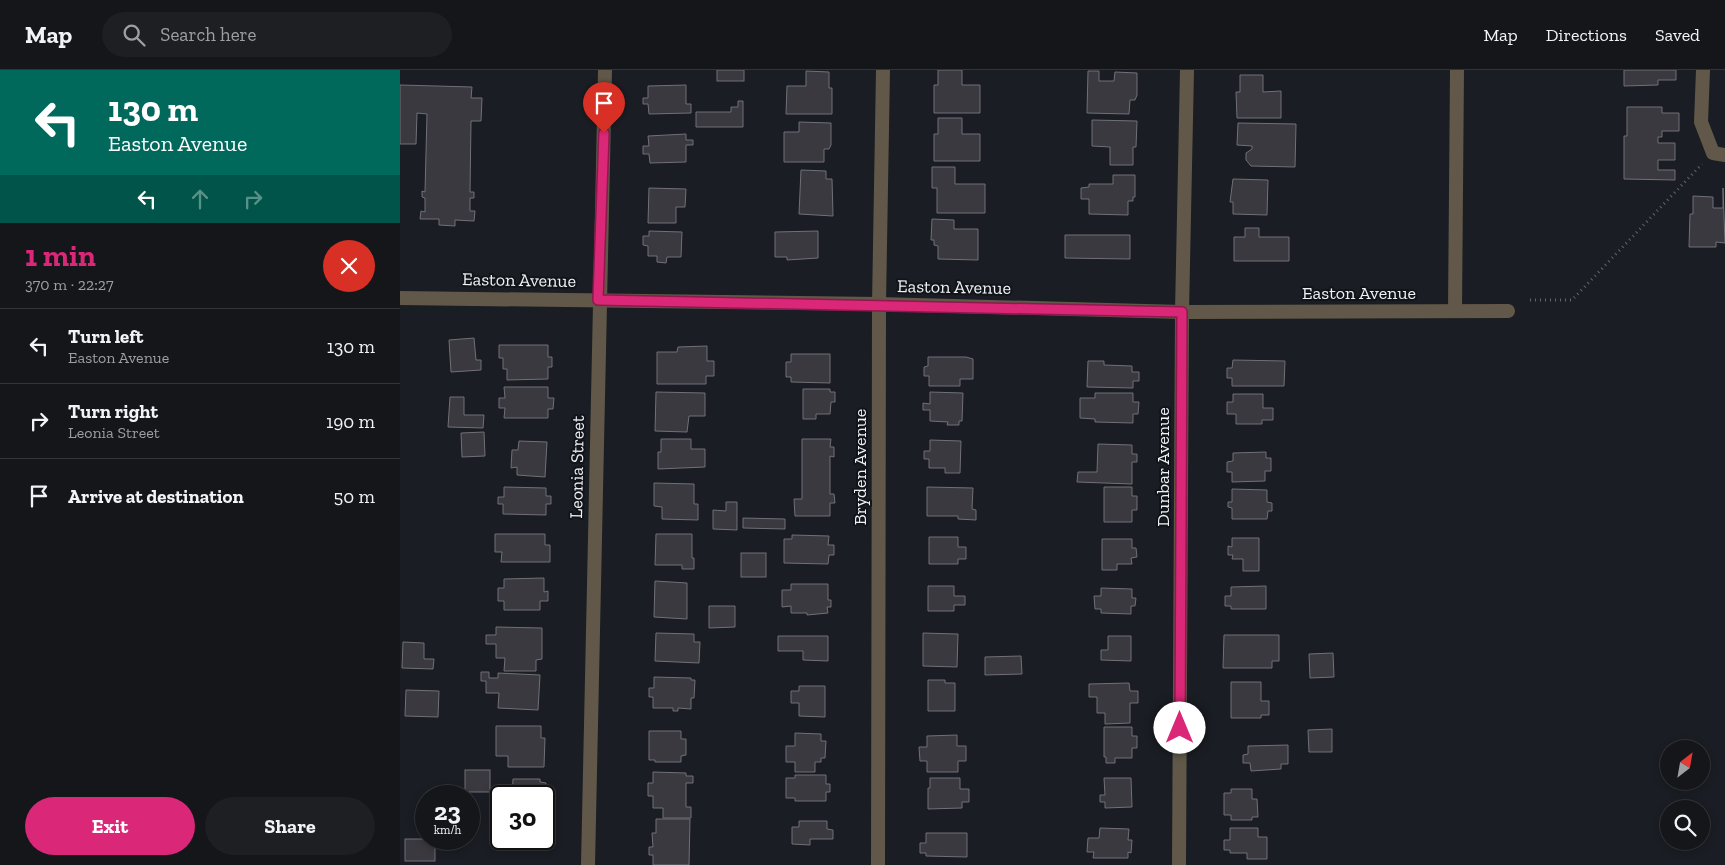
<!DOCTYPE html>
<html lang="en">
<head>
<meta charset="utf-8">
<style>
	:root { --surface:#14161a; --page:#1d1f23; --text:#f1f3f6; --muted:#9d9fa2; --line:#333539; --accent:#db2777 }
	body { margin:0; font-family:"Zilla Slab",serif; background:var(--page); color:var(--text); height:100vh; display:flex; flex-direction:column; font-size:19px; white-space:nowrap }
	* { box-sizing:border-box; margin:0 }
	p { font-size:16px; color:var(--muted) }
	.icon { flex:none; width:28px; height:28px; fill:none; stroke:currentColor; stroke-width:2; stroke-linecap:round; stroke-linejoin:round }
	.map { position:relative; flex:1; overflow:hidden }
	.details { display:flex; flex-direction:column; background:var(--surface); width:400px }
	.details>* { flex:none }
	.banner { background:#00695c; color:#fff; overflow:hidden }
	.needle { width:32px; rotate:31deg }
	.buttons { position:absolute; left:1260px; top:670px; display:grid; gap:10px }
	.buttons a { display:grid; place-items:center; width:50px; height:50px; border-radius:50%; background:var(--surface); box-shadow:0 2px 8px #0003,0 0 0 1px var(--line); font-size:25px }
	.speed { position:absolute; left:15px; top:715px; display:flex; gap:10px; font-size:25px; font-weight:700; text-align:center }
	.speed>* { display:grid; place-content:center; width:65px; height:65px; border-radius:50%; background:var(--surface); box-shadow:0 2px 8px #0003,0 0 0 1px var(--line); line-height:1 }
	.speed small { font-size:12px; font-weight:400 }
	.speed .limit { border:2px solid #111; border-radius:8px; background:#fff; color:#111 }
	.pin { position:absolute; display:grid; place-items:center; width:42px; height:42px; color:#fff; margin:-51px -21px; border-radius:50% 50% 50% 0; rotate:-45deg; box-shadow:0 0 5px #0007 }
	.pin .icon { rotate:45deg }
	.me { position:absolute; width:55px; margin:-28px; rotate:0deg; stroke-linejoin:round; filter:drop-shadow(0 0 4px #0008) }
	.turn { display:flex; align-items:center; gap:18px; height:105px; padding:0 25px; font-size:22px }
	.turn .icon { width:65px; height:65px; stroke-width:2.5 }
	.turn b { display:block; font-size:35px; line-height:42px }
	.lanes { display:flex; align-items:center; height:48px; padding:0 25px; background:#0003; justify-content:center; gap:25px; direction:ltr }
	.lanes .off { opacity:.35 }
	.round { display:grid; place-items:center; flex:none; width:52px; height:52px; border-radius:26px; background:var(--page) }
	.summary { display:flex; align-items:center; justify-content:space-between; height:85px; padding:0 25px }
	h1 { font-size:30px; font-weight:700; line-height:38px; color:var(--accent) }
	.action { display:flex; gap:10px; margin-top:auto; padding:10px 25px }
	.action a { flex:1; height:58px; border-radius:30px; background:var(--accent); color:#fff; font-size:20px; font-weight:700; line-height:58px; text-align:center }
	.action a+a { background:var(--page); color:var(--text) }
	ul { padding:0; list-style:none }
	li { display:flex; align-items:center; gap:15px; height:75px; padding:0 25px; border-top:1px solid var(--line) }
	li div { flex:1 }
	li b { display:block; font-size:19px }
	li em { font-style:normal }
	header { display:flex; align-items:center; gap:30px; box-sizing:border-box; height:70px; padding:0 25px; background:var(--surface); border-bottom:1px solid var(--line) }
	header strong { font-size:24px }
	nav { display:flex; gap:28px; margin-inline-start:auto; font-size:18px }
	.search { width:350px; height:45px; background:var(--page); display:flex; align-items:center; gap:12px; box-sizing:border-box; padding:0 18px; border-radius:28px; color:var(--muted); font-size:19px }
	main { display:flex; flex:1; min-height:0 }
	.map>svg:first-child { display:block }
	.building { fill:#3a3940; stroke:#717078 }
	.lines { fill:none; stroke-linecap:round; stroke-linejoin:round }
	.path { stroke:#616469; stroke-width:3; stroke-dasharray:1 4; stroke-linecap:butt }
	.minor { stroke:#615849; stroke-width:14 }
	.route-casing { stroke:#8e194d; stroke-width:12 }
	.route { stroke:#db2777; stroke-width:9 }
	.labels { text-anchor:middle; stroke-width:4; stroke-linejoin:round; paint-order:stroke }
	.street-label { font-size:18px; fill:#eef1f5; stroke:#111419 }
</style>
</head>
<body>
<header>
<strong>Map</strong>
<div class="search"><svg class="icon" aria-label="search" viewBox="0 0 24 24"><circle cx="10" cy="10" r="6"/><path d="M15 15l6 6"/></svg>Search here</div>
<nav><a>Map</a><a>Directions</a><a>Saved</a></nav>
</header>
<main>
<section class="details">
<div class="banner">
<div class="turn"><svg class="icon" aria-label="left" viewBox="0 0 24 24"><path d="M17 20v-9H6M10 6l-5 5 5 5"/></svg><div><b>130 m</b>Easton Avenue</div></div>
<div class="lanes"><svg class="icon" aria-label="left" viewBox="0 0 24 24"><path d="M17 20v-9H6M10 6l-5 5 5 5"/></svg><svg class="icon off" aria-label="ahead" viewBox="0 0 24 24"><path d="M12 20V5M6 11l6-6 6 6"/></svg><svg class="icon off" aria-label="right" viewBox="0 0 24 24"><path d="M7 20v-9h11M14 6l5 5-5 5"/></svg></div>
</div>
<div class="summary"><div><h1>1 min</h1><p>370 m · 22:27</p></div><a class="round" style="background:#d93025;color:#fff"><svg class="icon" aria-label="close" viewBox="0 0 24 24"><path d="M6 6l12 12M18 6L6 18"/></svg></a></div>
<ul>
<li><svg class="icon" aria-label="left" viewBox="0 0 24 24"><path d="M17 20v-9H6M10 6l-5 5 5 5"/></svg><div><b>Turn left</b><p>Easton Avenue</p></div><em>130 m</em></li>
<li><svg class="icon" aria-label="right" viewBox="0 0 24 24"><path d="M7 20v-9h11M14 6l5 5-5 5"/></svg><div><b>Turn right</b><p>Leonia Street</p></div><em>190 m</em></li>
<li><svg class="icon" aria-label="arrive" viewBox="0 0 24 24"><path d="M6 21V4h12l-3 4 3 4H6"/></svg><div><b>Arrive at destination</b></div><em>50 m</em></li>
</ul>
<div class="action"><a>Exit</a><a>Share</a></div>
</section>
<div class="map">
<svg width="1325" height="795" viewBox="0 0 1325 795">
	<rect width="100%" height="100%" fill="#1a1d23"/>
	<!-- building -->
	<g class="building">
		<rect x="317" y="0" width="27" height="11"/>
		<path d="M538 0H562V15H580V43H534V15H538Z"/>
		<path d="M1224 0H1276V10H1258V15L1224 16Z"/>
		<path d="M406 1 429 2V18H432V44H386L387 16H406Z"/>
		<path d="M688 1H699V11H714L715 2 737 3V25L735 30H730L729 44 687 43Z"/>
		<path d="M840 5H863V22L881 21V48H837L836 22H840Z"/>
		<path d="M0 15 72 17 71 28H82L81 51H71L70 122H74V128H70V141H75L74 151 55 150V156L39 155V149H20L21 141 25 142V128L22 127V121L25 122 27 44 17 43 16 74H0Z"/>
		<path d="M286 15V34H291V43L249 44 248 34H243V28H248V16Z"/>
		<path d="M338 31H343V57H296V42H331V37H338Z"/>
		<path d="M1227 37H1262V43H1279V61H1262V67H1258V73H1275V90H1258V100H1275V110L1224 109V66H1227Z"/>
		<path d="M538 48H562V64H580V91H534V64H538Z"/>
		<path d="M692 50 737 51 736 77H733V95H710V77L692 76Z"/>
		<path d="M399 52 431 53V75L429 79H424V92H384V62H399Z"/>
		<path d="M838 53 896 54 895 97 851 96 846 90V83L852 79V76L837 75Z"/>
		<path d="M286 64V70H293V75H286V92L250 93 249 84H243V76H249L248 66Z"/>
		<path d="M532 97H555V114H585V143H537V118H532Z"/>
		<path d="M401 100 426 101V109H432L433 146 399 144Z"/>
		<path d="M713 105H735V127H733V131H728V145L689 144V129H681V118L689 117V114H713Z"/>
		<path d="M833 109 868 110 867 145 833 144V132H830Z"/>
		<path d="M249 118 286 119 285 137H276V153H248Z"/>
		<path d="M1323 118 1325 173 1316 172V177H1289L1290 144H1293V126L1313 127V138H1323Z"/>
		<path d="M532 149 554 150V159H578V190L538 189V176L534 175V170H531Z"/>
		<path d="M845 158H859V167H889V191H834V167H845Z"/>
		<path d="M249 161 282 162 281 187H267L266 193 257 192V186H248V176L243 175V166H249Z"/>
		<path d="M418 161V188L387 190V187H375V162Z"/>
		<path d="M665 165H730V189L665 188Z"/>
		<path d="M74 268 76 290H81V300L51 302 49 270Z"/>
		<path d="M99 275H148V287H152V297H148V309L107 310V299H103V288H99Z"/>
		<path d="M307 276V291H314V306H306V314H257V282H277L278 277Z"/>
		<path d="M391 284H430V313L391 312V307H386V292H391Z"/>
		<path d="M528 287H566L573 289V309H560V316H529V306H524V297L528 296Z"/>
		<path d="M833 290 885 291 884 316H832V308H827V298H832Z"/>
		<path d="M688 291H704V295L732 296V302H739V311H733V318L687 317Z"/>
		<path d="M104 317H148V328H154L153 339H148V348H104L105 338H99V328H105Z"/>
		<path d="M403 319H430V322H435V332H431L430 344H416V349H403Z"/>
		<path d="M256 322 305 323V346H289L287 362 255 361Z"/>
		<path d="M530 322 563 323 562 351H559V355H547L548 352 530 351V340H523V333L530 334Z"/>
		<path d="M695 323H733V332H739L738 344H733V353L695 352V349L680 348V328H695Z"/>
		<path d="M833 324H863V338H873V350H862V354H836V344H827V332H833Z"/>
		<path d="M50 327H64V345H84L83 358 48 357Z"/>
		<path d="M84 362 85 386 62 387 61 363Z"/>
		<path d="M261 369H291V379H305V397L258 399V382H261Z"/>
		<path d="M402 369H431L430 377H434V387L430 386V424H434L435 433H430V446H395L394 429H402Z"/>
		<path d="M530 370 561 371 560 403H545V398H529V389H524V381H530Z"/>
		<path d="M119 371 147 372 145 407 117 405V397L111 398 112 380H118Z"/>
		<path d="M698 374 732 375V384H737V392H732V414L677 412 678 402H697Z"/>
		<path d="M866 382V388H871V401H865V411L832 412V402H827V392L833 391V383Z"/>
		<path d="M254 413 294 414V434H298V450L262 449V437L254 436Z"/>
		<path d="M104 417 146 418V426H151V434H146V445L103 444V434H98V427H104Z"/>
		<path d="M527 417 573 418 572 439 576 440V450L558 449V446H527Z"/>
		<path d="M704 417H732V426H737V440H732V452H704Z"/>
		<path d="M832 419 867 420V432L872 433V441H868L867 449H832V438L828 437V432H832Z"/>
		<path d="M326 432H337V460L313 459V440L326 441Z"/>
		<path d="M343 448 385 449V459L343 458Z"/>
		<path d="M95 464H145V475H150V492H101L102 482H95Z"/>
		<path d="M256 464H292V488H294V499H282V495H255Z"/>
		<path d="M392 465 429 466 428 475H434V485H429L428 494 384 493V469H392Z"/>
		<path d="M529 467H558V477H566V489H558V494H529Z"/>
		<path d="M832 468H859V501H843V489H832L833 485H828V476L832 477Z"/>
		<path d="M702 469H732V478H736L737 487 731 488 732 494H717V500H702Z"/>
		<rect x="341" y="483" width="25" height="24"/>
		<path d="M144 508V522L148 521V531H140V540H104V531H98V518H104V509Z"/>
		<path d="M255 511 287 513V549L254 547Z"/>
		<path d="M391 514H428V530H431V537H427L428 543 407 545V543H391V536L382 537V520H391Z"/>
		<path d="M528 516H554V526H565V535H554V541H528Z"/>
		<path d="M866 516V539H831V536H825V526H831V517Z"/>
		<path d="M701 518 732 519V528H736L735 536H731V544L701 543V539H695L694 526H701Z"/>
		<path d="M309 536H335V557L309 558Z"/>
		<path d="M96 557 142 558V589L136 590V601H104L105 588H96V574H86V565H96Z"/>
		<path d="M256 563 294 564V572H300L299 593 255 591Z"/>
		<path d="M523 563 558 564 557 597 523 596Z"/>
		<path d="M824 565H879V591H872V598H823Z"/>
		<path d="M378 566H428V591L403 590V581H378Z"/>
		<path d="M708 566H731V591L701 590V580H708Z"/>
		<path d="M3 572 24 573V589H34L33 599 2 598Z"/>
		<path d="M933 583 934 607 910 608 909 584Z"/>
		<path d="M621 586 622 604 585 605V587Z"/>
		<path d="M81 602H89V608H98V603L140 605 138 640 98 638 99 623H86V611H81Z"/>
		<path d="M254 607 291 608V610H295L294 628H291V639L278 638V641H273V638H253V627H249V618H254Z"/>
		<path d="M528 610H545V613H555V641H528Z"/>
		<path d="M831 612H861V631H869V645H861V648H831Z"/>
		<path d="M729 613 730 621H738V633H730V653L705 654V643H697V627H689V614Z"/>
		<path d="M399 616H425V647L399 646V633H391V621H399Z"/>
		<path d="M6 620 39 621 38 647 5 646Z"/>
		<path d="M96 656H141V668H145L144 697H108V686H96Z"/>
		<path d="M704 657H732V666H737V678H732V688H715V693H706V687H704Z"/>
		<path d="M932 659V682H909L908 660Z"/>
		<path d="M249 661H281V669H286V685L281 686V692H255V690H249Z"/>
		<path d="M395 663 421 664V671H426L425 688H421V692H415V702H395V692H386V676H395Z"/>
		<path d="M557 665V676H566V691H558V702H527V691H520L519 677H527V666Z"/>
		<path d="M888 675V694H881V699L851 701 850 693H843V685L848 684V676Z"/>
		<rect x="65" y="700" width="25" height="22"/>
		<path d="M253 702 286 703V706H293V713H286V737H291V748H263V738H253V726H248V713H253Z"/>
		<path d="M395 705H426V714H430V722H426V731H395V728H386V708H395Z"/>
		<path d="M530 708H560V719H569V732H562V738L528 739V718H530Z"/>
		<path d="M704 708H731L732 737 705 738V732H700V725H705Z"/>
		<path d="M113 709H140V712L146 713V723H140V726H112Z"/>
		<path d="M831 719H852V729H857L858 747H852V750H831V745H824V723H831Z"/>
		<path d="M256 749H290L289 795H253V785H249V777H253L252 763H256Z"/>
		<path d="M399 751H427V759L433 760V769H410V775L392 774V757H399Z"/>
		<path d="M700 758 729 759 728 770H732L731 783 728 782V788H693L694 782H687L688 768H699Z"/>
		<path d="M830 758H858V767H867V789H847V783H830V780H824V770H830Z"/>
		<path d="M526 763H567V787L526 786V783H520V773H526Z"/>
		<rect x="5" y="769" width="30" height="22"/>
		<path d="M111 769H138V774L110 772Z"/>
	</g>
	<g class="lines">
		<!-- path -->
		<path class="path" d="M1130 230H1172L1302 94"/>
		<!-- minor -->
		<g class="minor">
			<path d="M1303 0 1301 52 1313 83 1325 85"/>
			<path d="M0 228 479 234 782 242 1108 241"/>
			<path d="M1055 241 1057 0"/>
			<path d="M188 795 205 0"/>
			<path d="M478 795 479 234 483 0"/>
			<path d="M779 795 782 242 787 0"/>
		</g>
	</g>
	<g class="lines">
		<!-- route casing -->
		<g class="route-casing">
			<path id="route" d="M204 63 198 230 782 242 780 658"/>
		</g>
		<!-- route -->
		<use href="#route" class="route"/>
	</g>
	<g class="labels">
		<!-- street labels -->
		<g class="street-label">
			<text transform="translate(119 210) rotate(1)" y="6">Easton Avenue</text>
			<text transform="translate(554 217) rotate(1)" y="6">Easton Avenue</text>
			<text x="959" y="229">Easton Avenue</text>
			<text transform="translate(177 397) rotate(-89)" y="6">Leonia Street</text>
			<text transform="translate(460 397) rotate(-90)" y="6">Bryden Avenue</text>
			<text transform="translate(763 397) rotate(-90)" y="6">Dunbar Avenue</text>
		</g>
	</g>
</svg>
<div class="buttons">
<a><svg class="needle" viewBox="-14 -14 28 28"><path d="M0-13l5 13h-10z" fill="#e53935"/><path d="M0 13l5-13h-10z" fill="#9d9fa2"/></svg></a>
<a><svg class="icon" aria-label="search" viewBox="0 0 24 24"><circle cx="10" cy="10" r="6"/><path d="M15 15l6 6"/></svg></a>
</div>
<div class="speed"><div>23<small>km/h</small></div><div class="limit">30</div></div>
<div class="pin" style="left:204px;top:63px;background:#d93025"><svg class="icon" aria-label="arrive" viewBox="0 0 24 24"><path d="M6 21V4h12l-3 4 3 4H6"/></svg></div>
<svg class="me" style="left:780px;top:658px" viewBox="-20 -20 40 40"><circle r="19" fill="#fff"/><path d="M0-13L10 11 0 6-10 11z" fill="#db2777"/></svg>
</div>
</main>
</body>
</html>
